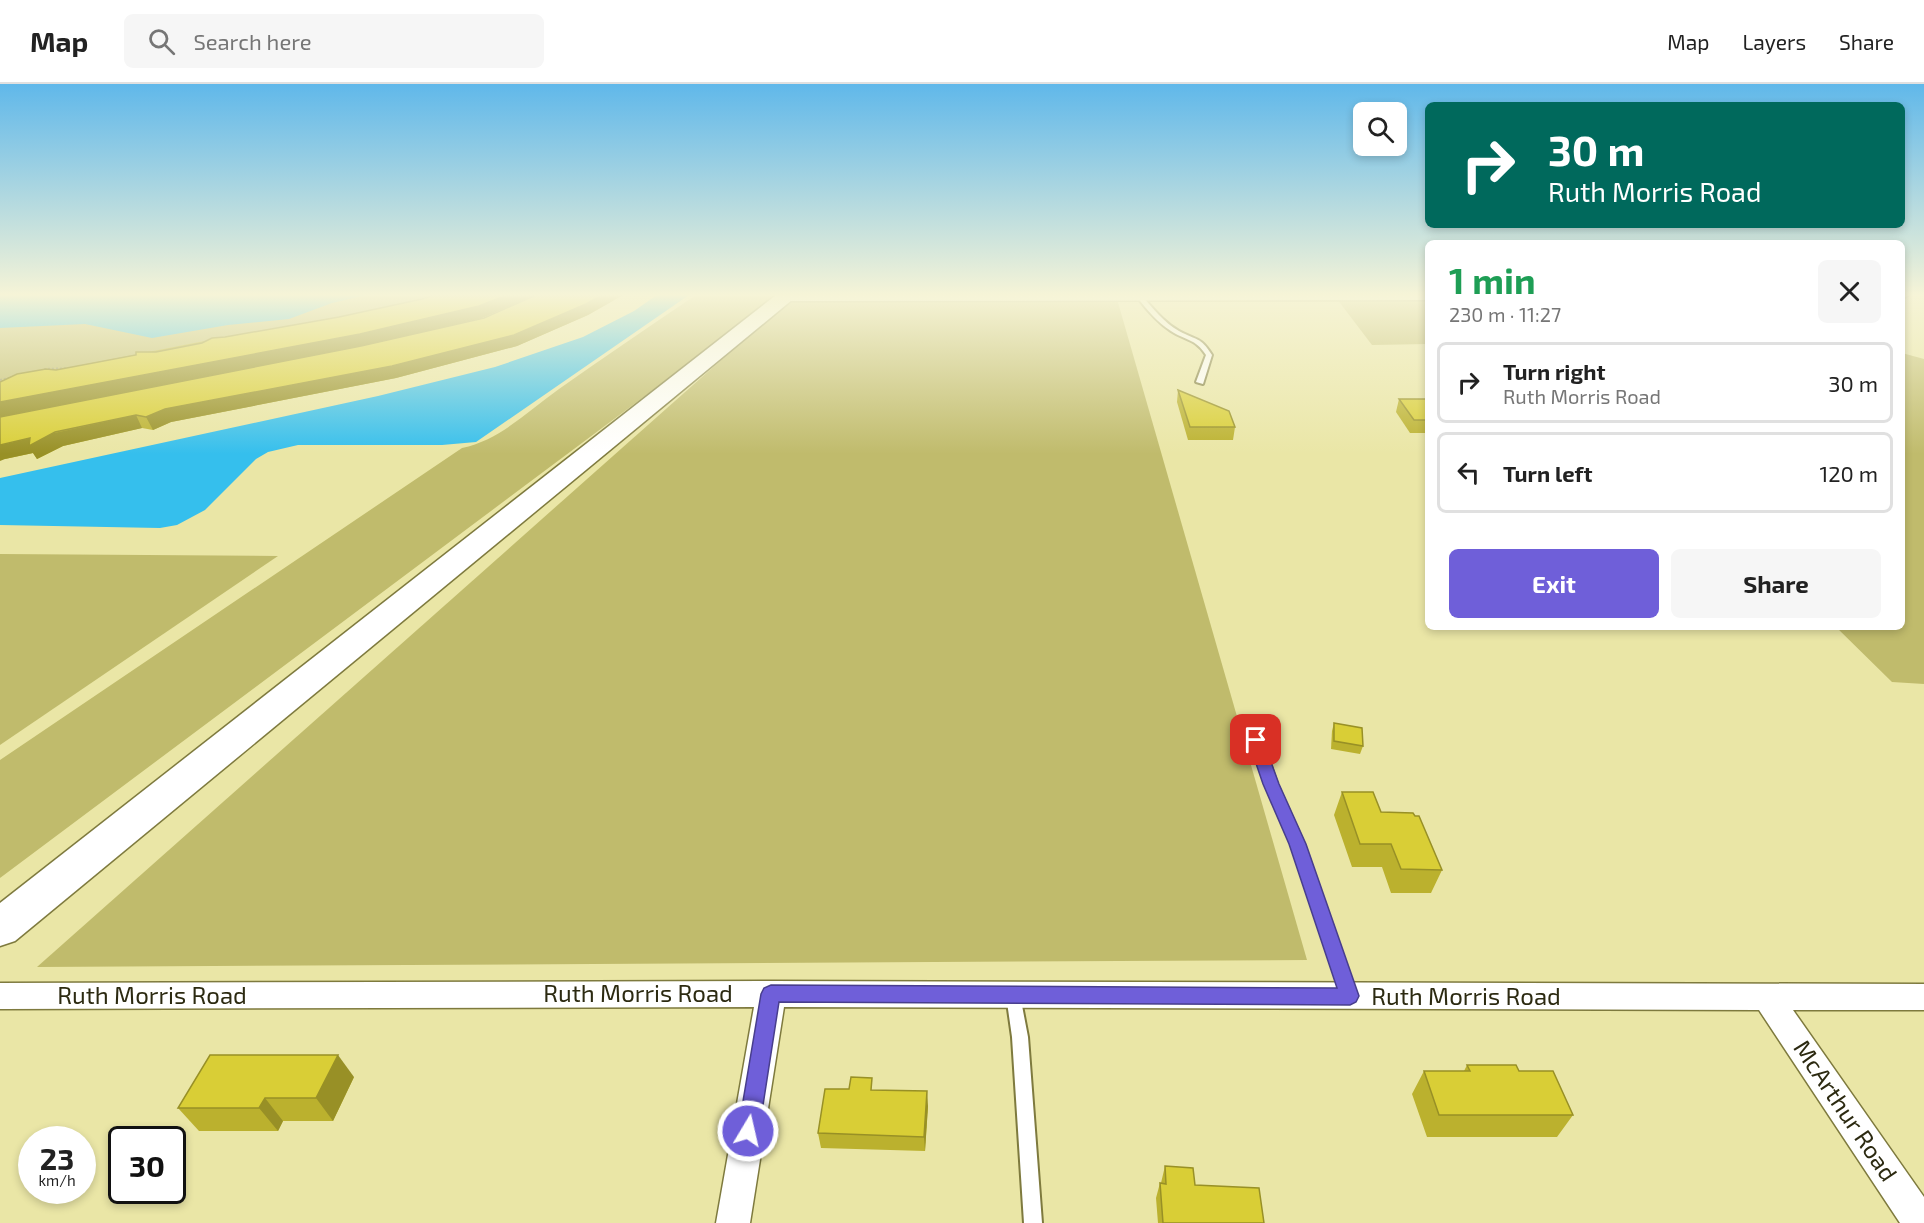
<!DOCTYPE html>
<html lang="en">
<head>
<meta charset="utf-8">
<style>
	:root { --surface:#fff; --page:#f6f6f6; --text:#222; --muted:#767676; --line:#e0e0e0; --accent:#6f5fd9 }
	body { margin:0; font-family:"Exo 2",sans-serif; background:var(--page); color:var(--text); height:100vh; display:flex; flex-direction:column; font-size:22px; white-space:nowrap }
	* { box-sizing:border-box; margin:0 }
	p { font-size:20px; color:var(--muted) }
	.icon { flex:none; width:33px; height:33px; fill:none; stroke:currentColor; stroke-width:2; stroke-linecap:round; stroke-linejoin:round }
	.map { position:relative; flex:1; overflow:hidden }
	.sheet { position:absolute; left:1425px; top:156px; width:480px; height:390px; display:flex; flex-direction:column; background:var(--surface); border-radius:9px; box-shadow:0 3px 9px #0003 }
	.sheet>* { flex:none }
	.hud { position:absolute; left:1425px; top:18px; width:480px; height:126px; border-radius:9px; box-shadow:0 3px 9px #0003; background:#00695c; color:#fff; overflow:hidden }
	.buttons { position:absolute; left:1353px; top:18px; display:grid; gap:12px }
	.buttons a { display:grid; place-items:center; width:54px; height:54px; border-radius:9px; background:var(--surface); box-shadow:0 3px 9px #0003; font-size:30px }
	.speed { position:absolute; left:18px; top:1042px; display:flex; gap:12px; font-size:30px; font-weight:700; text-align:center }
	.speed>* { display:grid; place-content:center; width:78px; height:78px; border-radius:50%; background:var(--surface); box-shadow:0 3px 9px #0003; line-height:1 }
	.speed small { font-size:15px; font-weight:400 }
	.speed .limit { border:3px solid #111; border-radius:9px; background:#fff; color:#111 }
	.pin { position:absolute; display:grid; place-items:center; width:51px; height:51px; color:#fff; margin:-26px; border-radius:12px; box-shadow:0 3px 9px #0006 }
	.me { position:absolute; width:66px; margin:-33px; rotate:9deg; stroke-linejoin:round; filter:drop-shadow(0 0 4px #0008) }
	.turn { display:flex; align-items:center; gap:21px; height:126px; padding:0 24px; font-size:27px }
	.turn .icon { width:78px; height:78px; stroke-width:2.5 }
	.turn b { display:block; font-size:42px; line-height:51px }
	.round { display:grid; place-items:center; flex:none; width:63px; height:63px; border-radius:9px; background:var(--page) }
	.overview { display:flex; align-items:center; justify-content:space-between; height:102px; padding:0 24px }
	h1 { font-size:36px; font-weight:700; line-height:45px; color:#1e9e55 }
	.action { display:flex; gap:12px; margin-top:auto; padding:12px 24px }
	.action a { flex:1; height:69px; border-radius:9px; background:var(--accent); color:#fff; font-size:24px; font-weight:700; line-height:69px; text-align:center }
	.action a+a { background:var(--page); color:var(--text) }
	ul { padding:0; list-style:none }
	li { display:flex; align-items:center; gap:18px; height:81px; margin:0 12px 9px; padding:0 12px; border:3px solid var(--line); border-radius:9px }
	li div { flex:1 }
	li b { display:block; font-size:22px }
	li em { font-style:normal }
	header { display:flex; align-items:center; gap:36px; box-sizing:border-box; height:84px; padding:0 30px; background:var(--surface); border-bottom:2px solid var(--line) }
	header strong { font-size:28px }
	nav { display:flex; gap:33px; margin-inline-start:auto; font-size:21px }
	.search { width:420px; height:54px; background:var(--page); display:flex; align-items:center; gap:15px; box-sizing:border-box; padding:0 21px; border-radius:9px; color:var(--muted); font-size:22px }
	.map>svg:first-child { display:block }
	.green { fill:#c0bb6c }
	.water { fill:#35bfed }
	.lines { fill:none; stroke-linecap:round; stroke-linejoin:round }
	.service-casing { stroke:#7e7a3e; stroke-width:4 }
	.minor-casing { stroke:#7e7a3e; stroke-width:3 }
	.primary-casing { stroke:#7e7a3e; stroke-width:3 }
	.path { stroke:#a3a06f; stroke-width:2; stroke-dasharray:2 2; stroke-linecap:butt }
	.service { fill:#fff; fill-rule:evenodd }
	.minor { fill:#fff; fill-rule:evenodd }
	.primary { fill:#fff; fill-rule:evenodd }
	.wall { fill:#bbb12e; fill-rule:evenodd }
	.shaded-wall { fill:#989026 }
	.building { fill:#d9ce36; stroke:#989026; stroke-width:1.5 }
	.route { fill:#6f5fd9; stroke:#483e8d; stroke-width:1.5 }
	.labels { text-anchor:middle; stroke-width:4.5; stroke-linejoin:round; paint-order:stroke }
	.near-street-label { font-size:24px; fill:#2c2a11; stroke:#fff }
</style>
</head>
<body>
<header>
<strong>Map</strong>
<div class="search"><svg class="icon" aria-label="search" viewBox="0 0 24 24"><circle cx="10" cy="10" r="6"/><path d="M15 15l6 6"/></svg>Search here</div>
<nav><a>Map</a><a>Layers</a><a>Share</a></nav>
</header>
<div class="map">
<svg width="1924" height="1139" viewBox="0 0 1924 1139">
	<rect width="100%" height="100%" fill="#eae6a6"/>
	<!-- green -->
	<g class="green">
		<path d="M0 211H468L0 306Z"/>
		<path d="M696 211H780L0 794V676L462 364C500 356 528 327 559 305 604 273 650 242 696 211Z"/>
		<path d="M790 215H1117L1307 876 37 883Z"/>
		<path d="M1337 215H1428V260L1372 261Z"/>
		<path d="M1902 269 1924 275V600L1892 598 1836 543H1902Z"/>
		<path d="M0 470 278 472 0 661Z"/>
	</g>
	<!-- water -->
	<g class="water">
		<path d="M0 211H366L332 219 289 235 228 241 152 254 85 240 0 244Z"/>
		<path d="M657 211H689L476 358 442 361H298L268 368 256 375 205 426 177 441 160 444 0 441V394L378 312 495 283 583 253 634 227Z"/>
	</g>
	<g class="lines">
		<!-- service casing -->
		<g class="service-casing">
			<g id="service">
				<path d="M1137 211H1141C1153 224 1163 238 1179 247 1197 257 1200 252 1212 271L1203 300 1196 298 1206 271C1195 254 1186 257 1171 247 1157 238 1147 226 1137 213Z"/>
				<path d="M1256 652 1260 653 1262 656 1277 700 1304 760 1356 912 1354 917 1349 918 1344 917 1342 912 1292 760 1265 700 1250 656 1252 653Z"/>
				<path d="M1013 905 1018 906 1020 911 1028 953 1042 1139H1024L1012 953 1006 911 1008 906Z"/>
			</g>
		</g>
		<!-- minor casing -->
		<g class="minor-casing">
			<g id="minor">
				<path d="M781 211H1428V216L786 217 782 216Z"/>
				<path d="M1902 211H1909L1902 215Z"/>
				<path d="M771 897 1924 900V926H1793L1924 1113V1139H1900L1759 926 784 923 750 1139H716L754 923 0 925V899Z"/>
			</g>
		</g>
		<!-- primary casing -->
		<g class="primary-casing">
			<path id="primary" d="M776 211H798L15 857 0 862V819Z"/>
		</g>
		<!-- path -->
		<g class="path">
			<path d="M44 285 73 284"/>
			<path d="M0 296 17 292"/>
		</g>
		<!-- service -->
		<use href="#service" class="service"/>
		<!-- minor -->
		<use href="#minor" class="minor"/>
		<!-- primary -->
		<use href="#primary" class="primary"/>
	</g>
	<!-- wall -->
	<g class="wall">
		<path d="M434 211H623L588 231 517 262 396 294 171 338 153 346 142 344 63 362 37 375 33 369 5 375 56 286 225 253 339 233 422 215ZM524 216 484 234H482Z"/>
		<path d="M1178 306 1235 343 1233 356H1188L1177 318Z"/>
		<path d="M1399 315H1428V349H1410L1396 328Z"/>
		<path d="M1334 639 1363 662 1360 670 1331 665 1332 647Z"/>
		<path d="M1342 708 1381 728 1442 786 1431 809H1391L1382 783H1352L1334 731Z"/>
		<path d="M1467 981 1519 987 1573 1031 1557 1053H1427L1412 1010 1424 987H1464Z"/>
		<path d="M354 993 333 1037H283L278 1047H199L178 1024Z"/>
		<path d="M928 1022 925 1067 821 1064 818 1049Z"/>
		<path d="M1165 1082 1195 1101 1264 1139H1158L1156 1114 1160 1099H1161Z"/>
	</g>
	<!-- shaded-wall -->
	<g class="shaded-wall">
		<path d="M507 211H536L482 234 365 262 0 333V318Z"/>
		<path d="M602 211H623L588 231 517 262 396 294 171 338 153 346 146 333 165 325Z"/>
		<path d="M136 331 142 344 63 362 37 375 33 369 5 375 0 377V361Z"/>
		<path d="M338 971 354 993 333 1037 316 1014Z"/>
		<path d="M927 1007 928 1022 925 1067 924 1053Z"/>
		<path d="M265 1014 283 1037 278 1047 259 1024Z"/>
	</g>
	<!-- building -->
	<g class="building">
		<path d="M434 211H507L479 222 360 250 0 318V298L17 290 46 285 56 286 136 271V268H156L202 259 212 254 225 253 339 233 422 215Z"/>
		<path d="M536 211H602L586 220 514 251 392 282 165 325 146 333 136 331 55 348 29 362 30 354 0 361V333L361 262 484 234Z"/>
		<path d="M1178 306 1229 327 1235 343H1190Z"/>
		<path d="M1399 315H1428V336H1414Z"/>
		<path d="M1334 639 1362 644 1363 662 1334 657Z"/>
		<path d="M1342 708H1373L1381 728 1413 729 1415 732H1419L1442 786 1401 785 1391 760H1360Z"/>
		<path d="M210 971H338L316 1014H265L259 1024H178Z"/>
		<path d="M1467 981H1516L1519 987H1553L1573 1031H1439L1424 987H1470Z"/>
		<path d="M851 993 872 994 871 1006 927 1007 924 1053 818 1049 825 1005H849Z"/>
		<path d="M1165 1082 1193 1084 1195 1101 1259 1104 1264 1139H1163L1160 1099 1166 1100Z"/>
	</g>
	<!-- sky -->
	<linearGradient id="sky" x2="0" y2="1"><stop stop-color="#60b8ea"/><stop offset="0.57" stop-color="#f6f4d7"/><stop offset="1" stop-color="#f6f4d7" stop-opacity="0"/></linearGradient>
	<rect width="1924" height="370" fill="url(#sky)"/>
	<!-- route -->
	<path class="route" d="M1256 650 1263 656 1279 700 1306 760 1359 912 1356 918 1350 921 779 918 759 1047 756 1055 748 1058 741 1055 738 1047 761 910 764 904 771 901 1337 904 1289 760 1263 700 1248 656Z"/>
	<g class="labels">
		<!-- near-street labels -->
		<g class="near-street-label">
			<text x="638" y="918">Ruth Morris Road</text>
			<text x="152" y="920">Ruth Morris Road</text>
			<text x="1466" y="921">Ruth Morris Road</text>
			<text transform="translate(1845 1027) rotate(56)" y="8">McArthur Road</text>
		</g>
	</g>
</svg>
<div class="buttons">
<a><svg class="icon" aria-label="search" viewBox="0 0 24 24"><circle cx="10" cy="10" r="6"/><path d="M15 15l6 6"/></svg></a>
</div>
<div class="speed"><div>23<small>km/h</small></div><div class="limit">30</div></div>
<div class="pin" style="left:1256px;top:656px;background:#d93025"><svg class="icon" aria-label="arrive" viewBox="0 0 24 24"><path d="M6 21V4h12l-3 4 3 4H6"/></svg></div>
<svg class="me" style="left:748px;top:1047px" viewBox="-20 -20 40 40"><circle r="17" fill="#6f5fd9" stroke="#fff" stroke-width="3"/><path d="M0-11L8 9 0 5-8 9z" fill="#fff"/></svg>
<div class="hud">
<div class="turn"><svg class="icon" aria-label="right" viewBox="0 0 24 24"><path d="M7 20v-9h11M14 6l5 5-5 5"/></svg><div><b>30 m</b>Ruth Morris Road</div></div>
</div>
<section class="sheet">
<div class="overview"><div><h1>1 min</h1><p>230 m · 11:27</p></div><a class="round"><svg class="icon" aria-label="close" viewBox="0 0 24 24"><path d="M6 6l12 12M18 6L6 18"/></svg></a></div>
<ul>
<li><svg class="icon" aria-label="right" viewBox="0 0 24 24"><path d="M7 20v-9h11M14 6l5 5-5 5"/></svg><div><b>Turn right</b><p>Ruth Morris Road</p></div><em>30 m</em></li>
<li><svg class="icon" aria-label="left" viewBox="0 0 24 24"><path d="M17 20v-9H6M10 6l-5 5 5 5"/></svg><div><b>Turn left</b></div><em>120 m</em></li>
</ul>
<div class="action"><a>Exit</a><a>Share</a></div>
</section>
</div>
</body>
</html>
